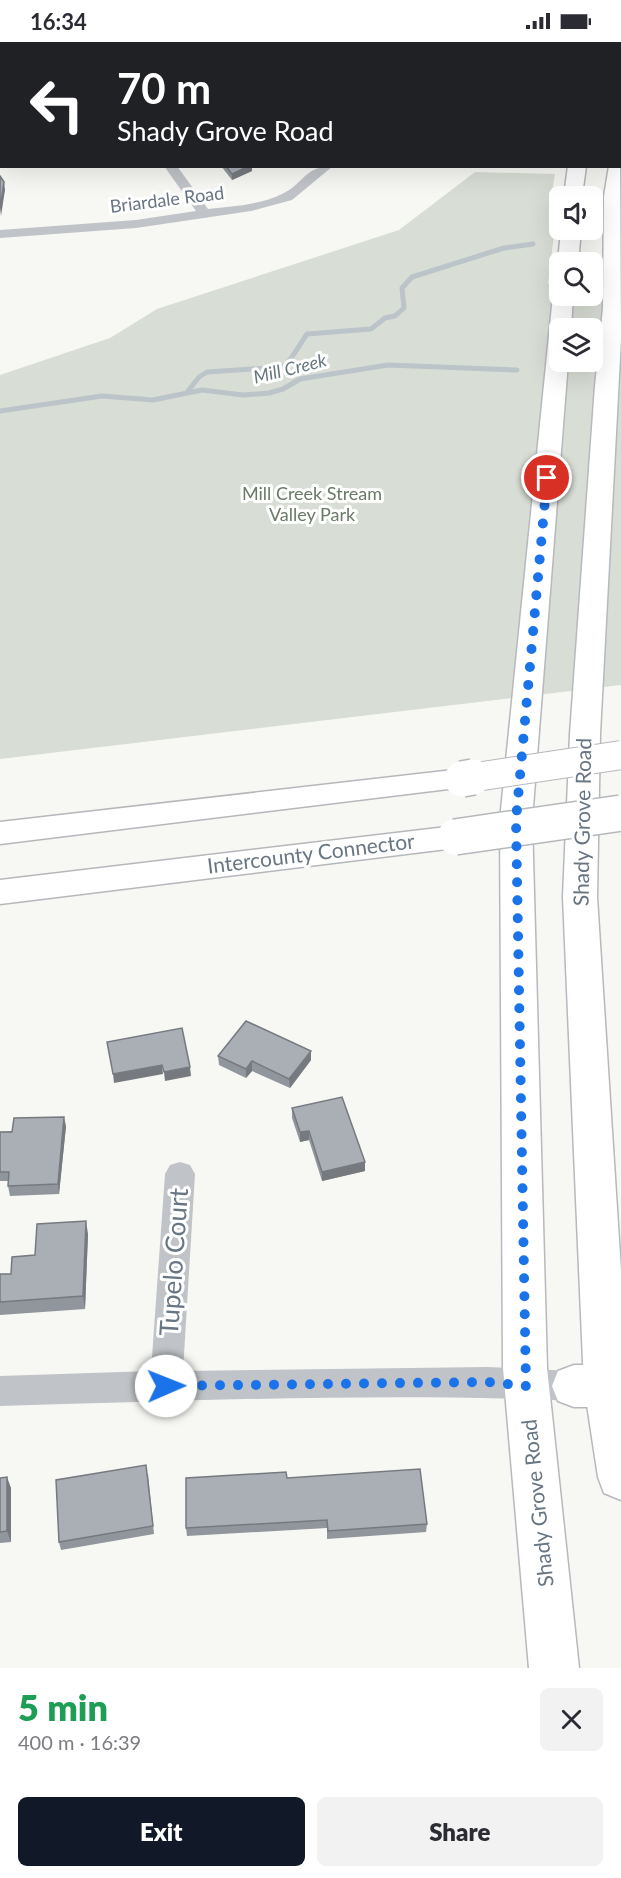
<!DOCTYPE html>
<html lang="en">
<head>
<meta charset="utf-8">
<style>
	:root { --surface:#fff; --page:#f2f2f3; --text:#2b2b33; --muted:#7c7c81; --accent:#111827 }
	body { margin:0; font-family:Lato,sans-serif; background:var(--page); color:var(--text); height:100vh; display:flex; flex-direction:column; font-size:22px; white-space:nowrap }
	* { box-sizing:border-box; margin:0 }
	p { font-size:20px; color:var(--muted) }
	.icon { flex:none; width:33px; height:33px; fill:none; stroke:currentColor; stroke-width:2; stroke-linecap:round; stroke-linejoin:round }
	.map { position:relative; height:1626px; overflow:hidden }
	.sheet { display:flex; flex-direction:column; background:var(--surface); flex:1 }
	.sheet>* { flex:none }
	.banner { position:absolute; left:0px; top:0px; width:621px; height:126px; box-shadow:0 6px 24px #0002; background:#202124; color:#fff; overflow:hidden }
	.controls { position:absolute; left:549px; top:144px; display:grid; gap:12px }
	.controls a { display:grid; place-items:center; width:54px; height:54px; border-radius:9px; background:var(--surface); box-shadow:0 6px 24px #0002; font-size:30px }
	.pin { position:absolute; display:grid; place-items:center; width:51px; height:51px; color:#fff; margin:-26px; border:3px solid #fff; border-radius:50%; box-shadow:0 2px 6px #0007 }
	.me { position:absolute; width:66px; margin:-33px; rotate:89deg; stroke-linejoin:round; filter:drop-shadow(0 0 4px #0008) }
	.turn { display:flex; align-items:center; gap:21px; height:126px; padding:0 18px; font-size:27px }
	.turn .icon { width:78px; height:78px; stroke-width:2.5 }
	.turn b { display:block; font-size:42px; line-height:51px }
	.round { display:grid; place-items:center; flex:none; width:63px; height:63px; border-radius:9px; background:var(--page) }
	.head { display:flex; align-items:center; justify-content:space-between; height:102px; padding:0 18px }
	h1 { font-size:36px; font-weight:800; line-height:45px; color:#1e9e55 }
	.cta { display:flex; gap:12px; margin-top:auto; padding:12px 18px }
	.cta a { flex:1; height:69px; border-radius:9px; background:var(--accent); color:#fff; font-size:24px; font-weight:800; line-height:69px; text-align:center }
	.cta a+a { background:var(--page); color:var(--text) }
	.status { display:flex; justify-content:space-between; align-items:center; height:42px; padding:0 30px; background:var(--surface); direction:ltr }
	.status svg { height:16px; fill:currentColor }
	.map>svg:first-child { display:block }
	.green { fill:#d8ddd5; fill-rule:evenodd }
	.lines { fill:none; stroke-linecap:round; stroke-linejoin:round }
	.stream { stroke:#bbc4c9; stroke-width:5 }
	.secondary-casing { stroke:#b5b9bd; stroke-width:3 }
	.primary-casing { stroke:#b6b9bd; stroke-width:3 }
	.highway-casing { stroke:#b5b8bb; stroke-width:3 }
	.street { fill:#c0c3c7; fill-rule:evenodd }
	.secondary { fill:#fff; fill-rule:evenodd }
	.primary { fill:#fff; fill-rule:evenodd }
	.highway { fill:#fff; fill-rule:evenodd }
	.highway-bridge-far1-casing { stroke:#b5b8bb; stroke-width:30; stroke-linecap:butt }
	.highway-bridge-casing { stroke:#b5b8bb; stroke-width:38; stroke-linecap:butt }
	.highway-bridge-far1 { stroke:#fff; stroke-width:28 }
	.highway-bridge { stroke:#fff; stroke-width:35 }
	.wall { fill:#91969c }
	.shaded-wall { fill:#767a7f }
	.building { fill:#a9afb5; stroke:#767a7f; stroke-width:1.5 }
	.route { stroke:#1a73e8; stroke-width:10; stroke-dasharray:0 18 }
	.labels { text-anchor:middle; stroke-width:6; stroke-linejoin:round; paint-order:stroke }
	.far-street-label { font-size:18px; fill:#687583; stroke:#fff }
	.far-water-label { font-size:18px; font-style:italic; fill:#64767f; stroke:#fff }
	.far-park-label { font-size:18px; fill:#697a66; stroke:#fff }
	.street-label { font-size:21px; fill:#687583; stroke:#fff }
	.near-street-label { font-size:26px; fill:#687583; stroke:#fff }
</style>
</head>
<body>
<div class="status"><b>16:34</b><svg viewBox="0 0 49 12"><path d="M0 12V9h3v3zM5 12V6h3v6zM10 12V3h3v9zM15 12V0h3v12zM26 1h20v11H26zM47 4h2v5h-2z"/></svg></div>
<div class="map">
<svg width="621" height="1626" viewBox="0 0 621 1626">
	<rect width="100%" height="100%" fill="#f7f7f4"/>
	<!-- green -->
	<path class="green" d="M475 130 555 132 552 150 559 151 548 242 559 243 560 254H592L593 244 621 246V643L0 717V333L110 296 157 267 399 188ZM560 286H592V320H560Z"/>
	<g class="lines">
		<!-- stream -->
		<g class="stream">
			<path d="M188 349 199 335 207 330 283 325C293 317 299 303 307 292L371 287 385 276 395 274 404 266 402 246 412 235 504 206 533 202"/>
			<path d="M0 369 102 354 153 358 202 348 243 353 269 351 283 347 300 337 388 323 517 328"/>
		</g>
		<!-- secondary casing -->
		<g class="secondary-casing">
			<path id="secondary" d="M574 1323H621V1365H574L558 1359 552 1344 558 1329Z"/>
		</g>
		<!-- primary casing -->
		<g class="primary-casing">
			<g id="primary">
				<rect x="578" y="0" width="16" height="2"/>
				<path d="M620 119 621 297 600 692 597 855 621 1229V1458L604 1451 598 1435 584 1343 563 855 570 692 595 344 603 266 604 154 609 124H620Z"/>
				<path d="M568 124H586L582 154H564Z"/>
				<path d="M561 188H581L578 220 560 222 558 220Z"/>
				<path d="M560 249V254H573L571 286H560V320H568L532 778 547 1326 579 1626H529L503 1326 500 778 553 254Z"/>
			</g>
		</g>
		<!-- highway casing -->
		<g class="highway-casing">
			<g id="highway">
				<path d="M462 727 473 730 478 737 473 744 0 802V780Z"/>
				<path d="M455 784 467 787 471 795 467 803 455 806 0 862V838Z"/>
			</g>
		</g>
		<!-- street -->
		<g class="street">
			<path d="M489 0H499L500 2H488Z"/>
			<rect x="620" y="99" width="1" height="8"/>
			<path d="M164 124H177L208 167C232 164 260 163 282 152 304 142 304 124 333 124L292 158 251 169 136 186 0 196V188L136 178 196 169Z"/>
			<path d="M180 1120 190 1123 195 1132 183 1329 488 1325 574 1329 585 1333 590 1344 585 1355 574 1359C383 1350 191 1359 0 1364V1334L151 1329 165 1132 170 1123Z"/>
		</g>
		<!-- secondary -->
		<use href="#secondary" class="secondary"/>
		<!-- primary -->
		<use href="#primary" class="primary"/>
		<!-- highway -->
		<use href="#highway" class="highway"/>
		<!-- highway-bridge-far1 casing -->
		<g class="highway-bridge-far1-casing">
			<path id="highway-bridge-far1" d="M463 737 621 713"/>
		</g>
		<!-- highway-bridge casing -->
		<g class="highway-bridge-casing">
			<g id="highway-bridge">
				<path d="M462 737 473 735"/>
				<path d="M455 795 621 771"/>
			</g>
		</g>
		<!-- highway-bridge-far1 -->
		<use href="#highway-bridge-far1" class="highway-bridge-far1"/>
		<!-- highway-bridge -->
		<use href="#highway-bridge" class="highway-bridge"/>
	</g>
	<!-- wall -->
	<g class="wall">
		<path d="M221 124H252V129L232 138Z"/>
		<path d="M218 1014 311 1018 290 1046 252 1029 246 1036 219 1023Z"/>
		<path d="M292 1066 365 1120V1129L322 1139 309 1098 300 1100 292 1076Z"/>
		<path d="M66 1084 59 1152 10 1154 8 1144V1139H0V1090Z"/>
		<path d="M88 1192 85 1267 0 1273V1232H11L35 1213Z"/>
		<path d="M148 1432 154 1492 61 1508 59 1500Z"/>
		<path d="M0 1436 11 1446V1500L0 1501Z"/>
		<path d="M287 1436 427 1482 426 1490 327 1497V1486L187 1494 186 1486Z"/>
	</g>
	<!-- shaded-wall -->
	<g class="shaded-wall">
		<path d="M249 124H252V129L232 138V132Z"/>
		<path d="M4 140 5 148 1 174 0 166Z"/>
		<path d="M311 1009V1018L290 1046 289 1037Z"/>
		<path d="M252 1019V1029L246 1036V1027Z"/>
		<path d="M162 1023 163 1032 114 1041 113 1032Z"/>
		<path d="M190 1025 191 1034 165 1039 164 1030Z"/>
		<path d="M64 1075 66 1084 59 1152 58 1142Z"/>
		<path d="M309 1089V1098L300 1100V1090Z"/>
		<path d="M365 1120V1129L322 1139V1130Z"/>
		<path d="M86 1179 88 1192 85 1267 83 1254Z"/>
		<path d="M7 1435 11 1446V1500L7 1489Z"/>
	</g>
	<!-- building -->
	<g class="building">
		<path d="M58 0H92V2H54Z"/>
		<path d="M256 0H336L334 2H257Z"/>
		<rect x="533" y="0" width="12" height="2"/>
		<rect x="0" y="22" width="2" height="15"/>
		<path d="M226 124H249L232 132Z"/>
		<path d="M0 134 4 140 0 166Z"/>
		<path d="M246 979 311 1009 289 1037 252 1019 246 1027 218 1014Z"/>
		<path d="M182 986 190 1025 164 1030 162 1023 113 1032 107 1000Z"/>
		<path d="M342 1055 365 1120 322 1130 309 1089 300 1090 292 1066Z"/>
		<path d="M64 1075 58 1142 8 1144 9 1130H0V1090H12L14 1076Z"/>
		<path d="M86 1179 83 1254 0 1260V1232H11L12 1215 35 1213 37 1182Z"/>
		<path d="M146 1423 153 1484 59 1500 56 1438Z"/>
		<path d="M420 1427 427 1482 328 1489 327 1478 186 1486V1436L286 1430 287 1436Z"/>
		<path d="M7 1435V1489L0 1490V1436Z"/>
	</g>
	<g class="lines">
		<!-- route -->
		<path class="route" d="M166 1344 488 1340 526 1344 516 778 547 436"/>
	</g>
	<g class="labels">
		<!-- far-street labels -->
		<g class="far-street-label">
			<text transform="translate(167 158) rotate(-7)" y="6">Briardale Road</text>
		</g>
		<!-- far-water labels -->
		<g class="far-water-label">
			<text transform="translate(290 327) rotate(-14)" y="6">Mill Creek</text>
		</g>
		<!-- far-park labels -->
		<g class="far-park-label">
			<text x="312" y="458">Mill Creek Stream<tspan x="312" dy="21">Valley Park</tspan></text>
		</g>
		<!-- street labels -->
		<g class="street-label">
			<text transform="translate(583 780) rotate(-89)" y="7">Shady Grove Road</text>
			<text transform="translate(311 812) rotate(-7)" y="7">Intercounty Connector</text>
			<text transform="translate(538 1461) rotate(-96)" y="7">Shady Grove Road</text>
		</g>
		<!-- near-street labels -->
		<g class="near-street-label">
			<text transform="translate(174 1220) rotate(-86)" y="9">Tupelo Court</text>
		</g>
	</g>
</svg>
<div class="controls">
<a><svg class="icon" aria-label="sound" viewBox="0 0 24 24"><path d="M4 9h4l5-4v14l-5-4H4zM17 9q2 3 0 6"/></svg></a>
<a><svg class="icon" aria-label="search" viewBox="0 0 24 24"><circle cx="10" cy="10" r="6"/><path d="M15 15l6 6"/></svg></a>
<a><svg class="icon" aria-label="layers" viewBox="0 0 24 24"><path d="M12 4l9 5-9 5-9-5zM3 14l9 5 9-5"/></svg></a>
</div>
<div class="pin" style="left:547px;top:436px;background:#d93025"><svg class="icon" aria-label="arrive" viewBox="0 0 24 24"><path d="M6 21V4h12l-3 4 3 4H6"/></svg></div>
<svg class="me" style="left:166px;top:1344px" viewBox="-20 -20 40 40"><circle r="19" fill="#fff"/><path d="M0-13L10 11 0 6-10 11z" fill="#1a73e8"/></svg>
<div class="banner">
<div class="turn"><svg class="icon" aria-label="left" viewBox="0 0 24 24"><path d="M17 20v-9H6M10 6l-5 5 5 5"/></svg><div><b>70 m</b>Shady Grove Road</div></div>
</div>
</div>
<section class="sheet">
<div class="head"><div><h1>5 min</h1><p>400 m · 16:39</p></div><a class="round"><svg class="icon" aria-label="close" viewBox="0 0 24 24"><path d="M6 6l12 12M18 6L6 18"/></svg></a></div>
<div class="cta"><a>Exit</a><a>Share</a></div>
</section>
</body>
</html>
